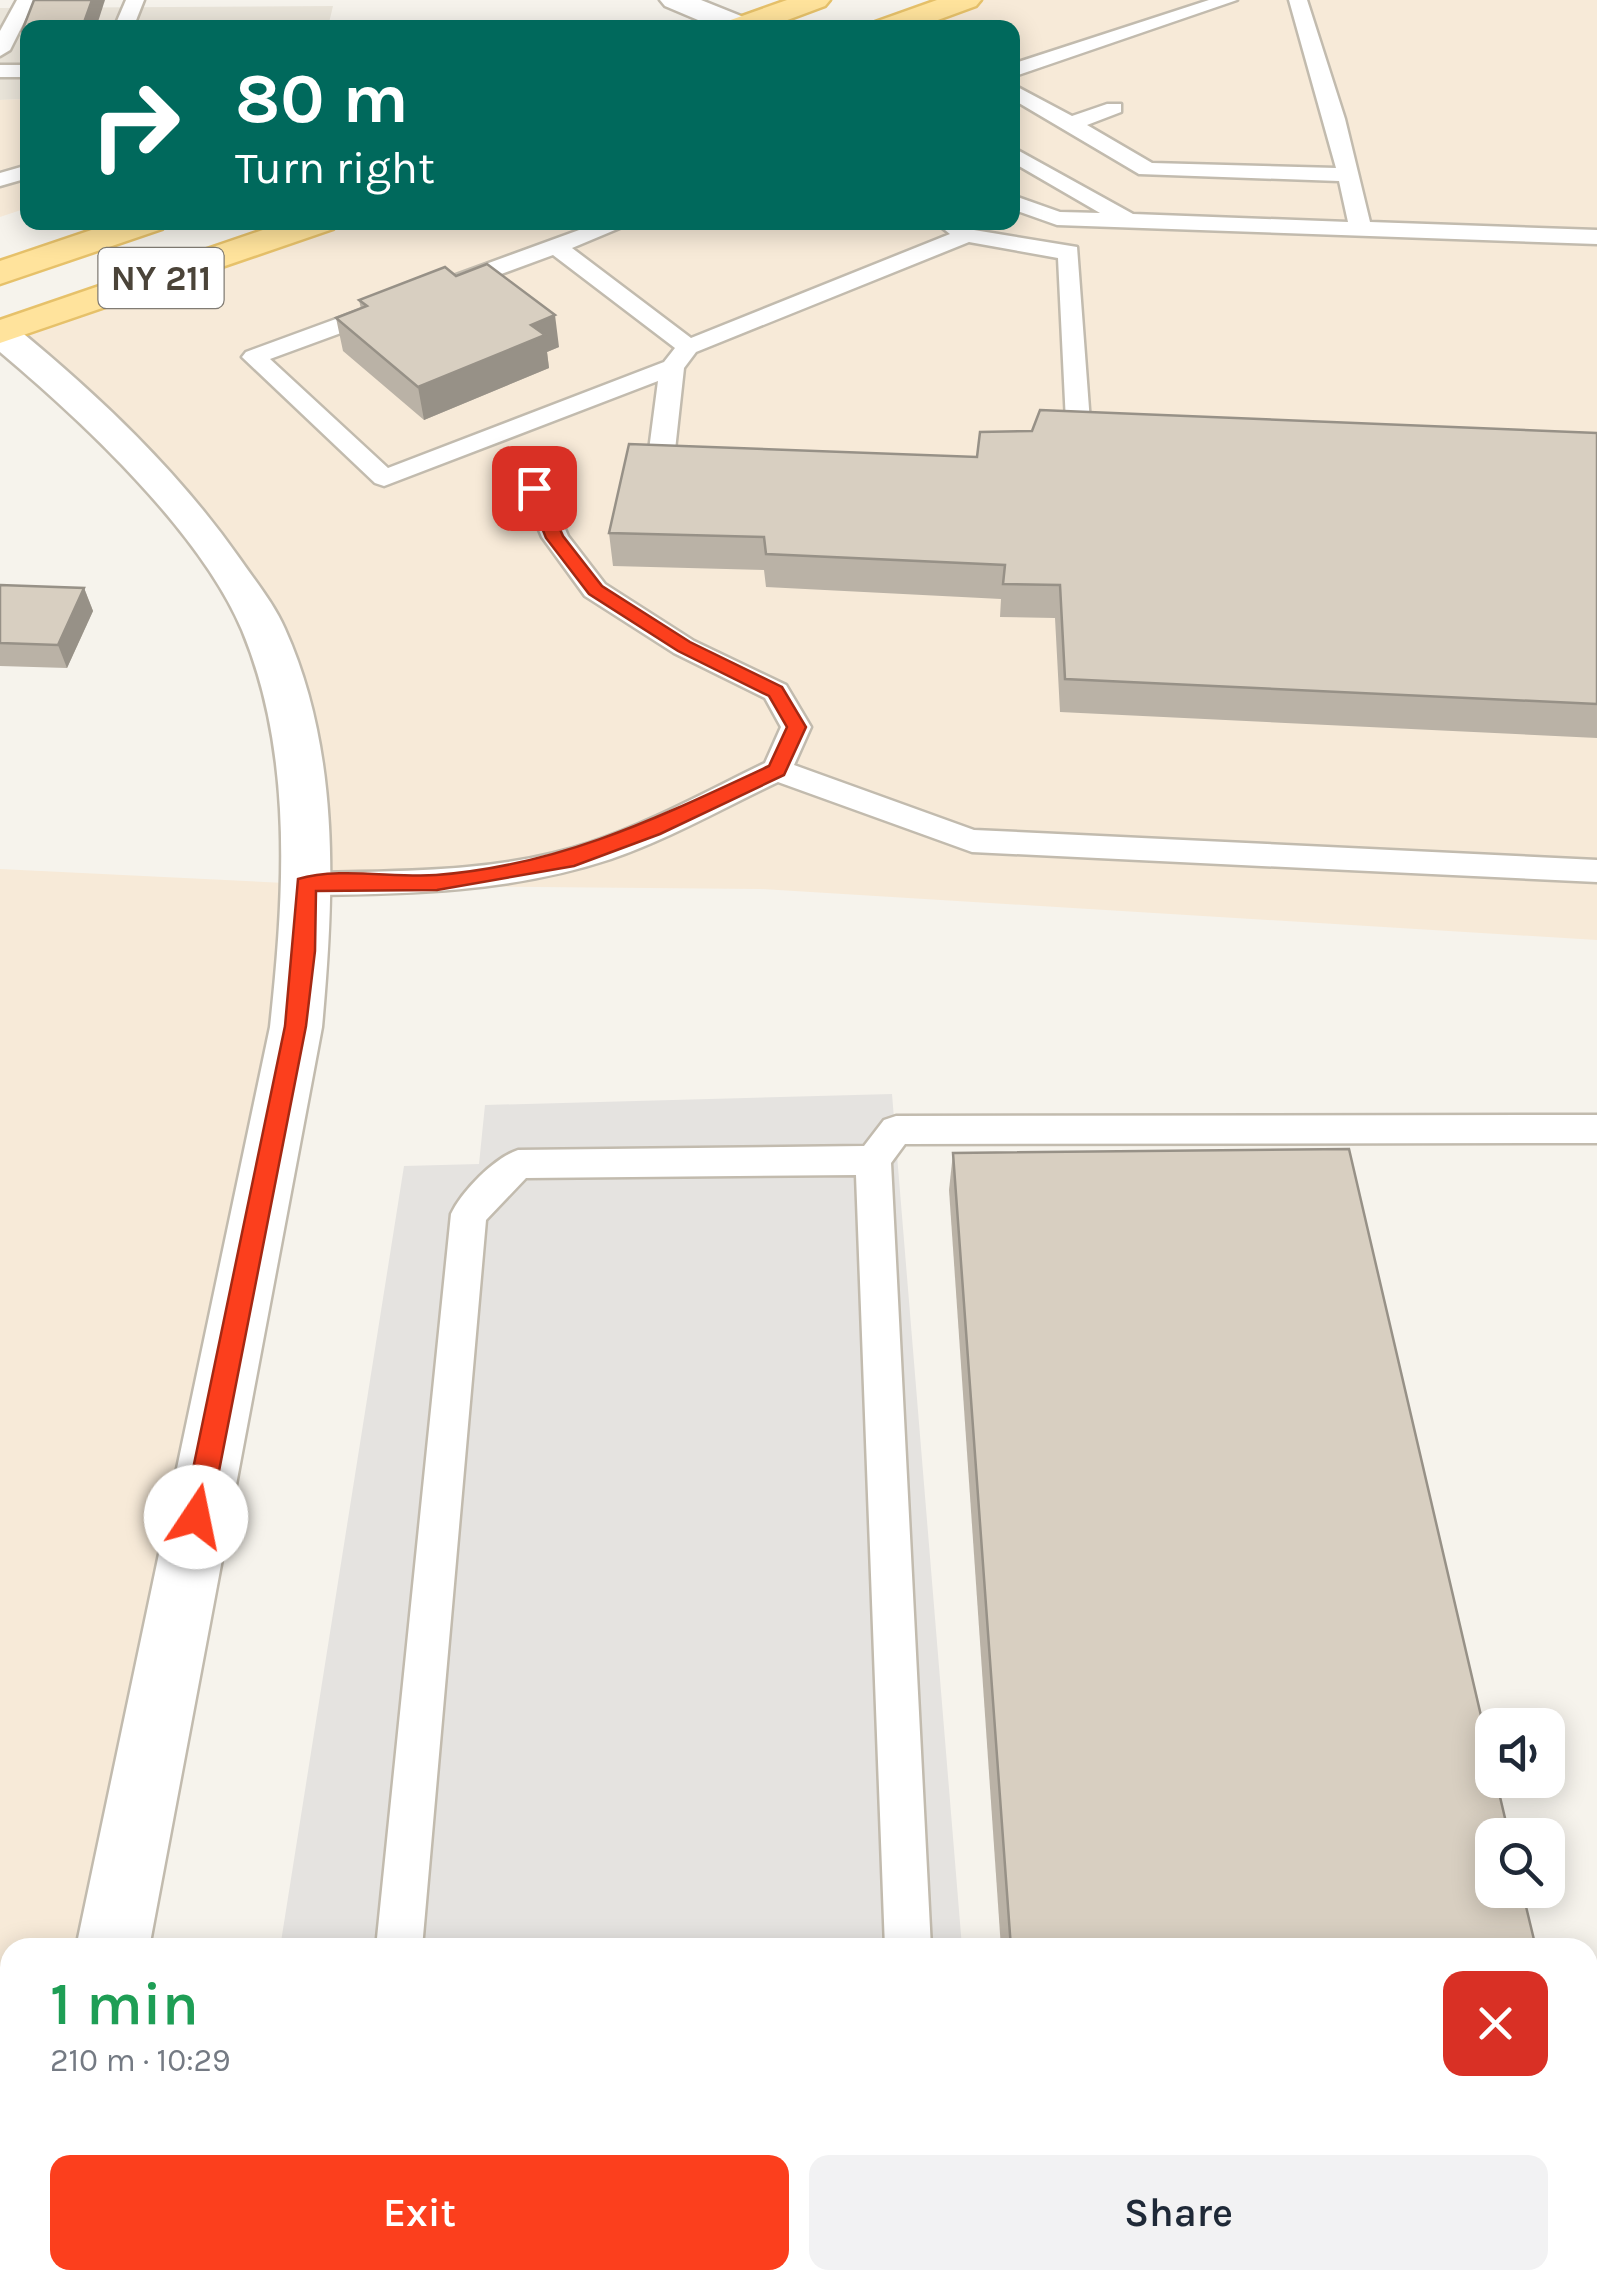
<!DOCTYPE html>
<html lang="en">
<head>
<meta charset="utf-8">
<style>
	:root { --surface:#fff; --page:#f2f2f3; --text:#1f2937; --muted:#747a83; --accent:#fc3f1d }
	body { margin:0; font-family:Karla,sans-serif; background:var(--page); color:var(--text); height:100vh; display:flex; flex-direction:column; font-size:38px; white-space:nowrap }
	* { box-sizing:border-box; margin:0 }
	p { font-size:32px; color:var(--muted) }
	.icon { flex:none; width:55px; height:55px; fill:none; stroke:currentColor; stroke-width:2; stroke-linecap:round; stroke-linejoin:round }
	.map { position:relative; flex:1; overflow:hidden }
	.drawer { position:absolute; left:0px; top:1938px; width:1598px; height:352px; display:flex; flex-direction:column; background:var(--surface); border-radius:30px 30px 0 0; box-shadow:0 5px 25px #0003 }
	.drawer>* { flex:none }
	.banner { position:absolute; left:20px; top:20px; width:1000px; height:210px; border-radius:20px; box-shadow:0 5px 25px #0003; background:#00695c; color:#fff; overflow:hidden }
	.fabs { position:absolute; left:1475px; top:1708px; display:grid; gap:20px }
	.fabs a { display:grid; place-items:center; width:90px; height:90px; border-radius:20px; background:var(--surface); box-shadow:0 5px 25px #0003; font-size:50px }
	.pin { position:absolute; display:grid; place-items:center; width:85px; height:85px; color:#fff; margin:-42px; border-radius:20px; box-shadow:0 5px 15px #0006 }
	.me { position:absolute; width:110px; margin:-55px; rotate:11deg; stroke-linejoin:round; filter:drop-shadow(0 0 8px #0008) }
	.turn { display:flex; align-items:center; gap:35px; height:210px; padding:0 50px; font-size:45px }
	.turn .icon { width:130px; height:130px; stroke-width:2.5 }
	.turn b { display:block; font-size:70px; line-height:85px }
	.round { display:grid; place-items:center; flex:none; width:105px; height:105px; border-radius:20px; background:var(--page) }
	.headline { display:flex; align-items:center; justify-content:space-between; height:170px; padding:0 50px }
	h1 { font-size:60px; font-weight:600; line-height:75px; color:#1e9e55 }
	.action { display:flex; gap:20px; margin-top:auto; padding:20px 50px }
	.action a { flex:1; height:115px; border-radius:20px; background:var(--accent); color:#fff; font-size:40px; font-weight:600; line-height:115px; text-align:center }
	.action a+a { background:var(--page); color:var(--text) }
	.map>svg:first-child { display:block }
	.residential { fill:#eae5da }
	.commercial { fill:#f7ead8 }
	.parking { fill:#e5e3e0 }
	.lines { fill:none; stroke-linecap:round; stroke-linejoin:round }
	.lane-casing { stroke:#c2bbae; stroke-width:5 }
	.street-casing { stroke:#c2bbae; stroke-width:5 }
	.primary-casing { stroke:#e6c16a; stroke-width:5 }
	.lane { fill:#fff; fill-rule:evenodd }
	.street { fill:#fff; fill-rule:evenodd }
	.primary { fill:#ffe39c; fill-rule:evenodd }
	.wall { fill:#bab2a6 }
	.shaded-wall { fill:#979187 }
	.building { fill:#d8cfc1; stroke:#979187; stroke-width:2.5 }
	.route { fill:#fc3f1d; stroke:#a42913; stroke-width:2.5 }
	.labels { text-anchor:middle; stroke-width:8; stroke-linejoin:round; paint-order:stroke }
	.shield { fill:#fff; stroke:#817c74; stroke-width:2.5 }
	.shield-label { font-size:35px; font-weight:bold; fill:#4b4439 }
</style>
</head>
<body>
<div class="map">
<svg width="1597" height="2288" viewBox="0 0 1597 2288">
	<rect width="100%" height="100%" fill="#f6f3ec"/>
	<!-- residential -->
	<path class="residential" d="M333 6 328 27 28 28 27 99 0 100V8Z"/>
	<!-- commercial -->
	<g class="commercial">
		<path d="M965 0H1597V940L760 889 306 885 96 1947 10 1948V2280L29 2288H0V869L305 884 291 718 186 510 0 333 318 223 1012 222V28L885 27Z"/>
		<path d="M28 99 27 208 0 217V100Z"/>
	</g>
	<!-- parking -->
	<path class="parking" d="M892 1094 962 1947 280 1948 404 1166 479 1164 485 1105Z"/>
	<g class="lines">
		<!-- lane casing -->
		<g class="lane-casing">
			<g id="lane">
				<path d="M17 0H35L10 50 0 56V31Z"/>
				<path d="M126 0H144L133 28H114Z"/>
				<path d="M1209 0H1237L1012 77V64Z"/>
				<path d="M1289 0H1307L1345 119 1370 222 1597 230V244L1057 225 1012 209V195L1060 212 1100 213 1012 162V147L1133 214 1348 222 1339 181 1139 174 1012 99V84L1072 116 1107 104H1121V112L1087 125 1152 163 1336 168Z"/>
				<rect x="0" y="65" width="28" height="12"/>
				<path d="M28 165V178L0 186V173Z"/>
				<path d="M601 222H634L572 248 691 338 950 234 935 222H962L974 230 1077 247 1090 422 1078 429 1066 422 1058 258 969 242 696 352 684 368 675 450 662 458 649 450 658 381 384 486 375 483 242 357 246 352 374 305H390L394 310 390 315 270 359 388 468 664 362 675 348 553 255 458 290H442L439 285 442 280Z"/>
				<path d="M534 479 547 487 568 536 605 584 694 641 786 685 811 727 794 765 974 830 1597 860V882L972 852 778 782C723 808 669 839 611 859 512 892 409 894 306 895L295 892 290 884 295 876 306 873C400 871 499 873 589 843 650 823 707 791 765 763L781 727 765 698 674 653 585 596 542 537 521 487Z"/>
				<path d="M1597 1115V1143L905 1144 891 1163 931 1948H885L856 1175 526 1178 486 1220 422 1948H376L451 1214C462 1191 494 1158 518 1150L864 1146 884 1120 896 1116Z"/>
				<path d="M1588 2131H1597V2181L1588 2180Z"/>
			</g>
		</g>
		<!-- street casing -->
		<g class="street-casing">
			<g id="street">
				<path d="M660 0H701L756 22 760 28H717L665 6Z"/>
				<path d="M0 322 13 325C98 395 177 469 240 559 256 582 274 604 285 629 341 753 334 896 322 1027L149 1948H76L270 1027C284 897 294 755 242 630 200 531 82 421 0 352Z"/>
				<path d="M10 2270V2280H86L85 2288H5Z"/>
			</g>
		</g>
		<!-- primary casing -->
		<g class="primary-casing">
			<g id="primary">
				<path d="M787 0H830L825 6 766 28H721L725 22Z"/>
				<path d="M937 0H981L976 6 916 28H871L875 22Z"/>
				<path d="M115 222H167L162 229 0 284V261Z"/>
				<path d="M286 222H338L333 229 0 343V320Z"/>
			</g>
		</g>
		<!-- lane -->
		<use href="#lane" class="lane"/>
		<!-- street -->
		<use href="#street" class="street"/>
		<!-- primary -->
		<use href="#primary" class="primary"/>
	</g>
	<!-- wall -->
	<g class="wall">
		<path d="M28 28V48L22 31Z"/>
		<path d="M456 276 559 347 547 352 549 368 424 420 343 351 336 318 361 309 359 300Z"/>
		<path d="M1597 433V738L1060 712 1055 618 1000 617 1001 599 766 587 764 570 613 566 609 533 977 457Z"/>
		<path d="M0 585 84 588 93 611 67 668 0 666Z"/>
		<path d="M953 1153 1536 1948H1001L949 1190Z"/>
	</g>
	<!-- shaded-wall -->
	<g class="shaded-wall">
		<path d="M92 0H105L96 28H82Z"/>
		<path d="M555 315 559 347 547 352 549 368 424 420 418 387 531 325Z"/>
		<path d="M84 588 93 611 67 668 58 645Z"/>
	</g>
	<!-- building -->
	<g class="building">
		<path d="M34 0H92L82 28H28V31H22Z"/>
		<path d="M487 264 555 315 531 325 545 335 418 387 336 318 367 306 359 300 445 267 456 276Z"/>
		<path d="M1040 410 1597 433V704L1065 679 1060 585 1003 584 1005 565 766 554 764 537 609 533 629 444 977 457 980 432 1032 431Z"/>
		<path d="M0 585 84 588 58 645 0 643Z"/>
		<path d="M1349 1149 1492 1763V1780H1496L1509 1835H1492V1890H1522L1536 1948H1011L953 1153Z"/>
	</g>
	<!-- route -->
	<path class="route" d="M528 484H540L563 536 602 586 690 642 782 687 806 727 784 775 660 834 574 866 437 890 316 891 315 951 306 1026 210 1517 206 1525 196 1529 187 1525 183 1517 285 1026 298 879C338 867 394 878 436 875 562 865 657 818 769 766L787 727 769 696 678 651 589 594 546 538 526 488Z"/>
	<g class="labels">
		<!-- shield labels -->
		<rect class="shield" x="98.5" y="248" width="125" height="60" rx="8"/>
		<g class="shield-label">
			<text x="161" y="290">NY 211</text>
		</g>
	</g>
</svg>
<div class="fabs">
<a><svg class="icon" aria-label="sound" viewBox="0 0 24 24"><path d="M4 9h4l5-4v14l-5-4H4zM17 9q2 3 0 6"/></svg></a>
<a><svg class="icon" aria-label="search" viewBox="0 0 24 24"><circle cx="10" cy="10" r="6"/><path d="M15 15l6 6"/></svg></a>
</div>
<div class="pin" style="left:534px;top:488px;background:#d93025"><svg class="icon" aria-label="arrive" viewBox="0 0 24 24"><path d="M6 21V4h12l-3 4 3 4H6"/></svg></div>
<svg class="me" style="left:196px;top:1517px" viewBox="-20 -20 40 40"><circle r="19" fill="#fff"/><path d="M0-13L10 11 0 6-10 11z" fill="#fc3f1d"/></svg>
<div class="banner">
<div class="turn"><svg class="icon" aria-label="right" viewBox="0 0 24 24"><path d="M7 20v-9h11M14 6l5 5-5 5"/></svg><div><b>80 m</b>Turn right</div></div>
</div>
<section class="drawer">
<div class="headline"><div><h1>1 min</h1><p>210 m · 10:29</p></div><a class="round" style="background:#d93025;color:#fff"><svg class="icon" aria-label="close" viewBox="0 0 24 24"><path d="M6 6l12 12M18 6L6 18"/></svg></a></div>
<div class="action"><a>Exit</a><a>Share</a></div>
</section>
</div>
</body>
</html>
